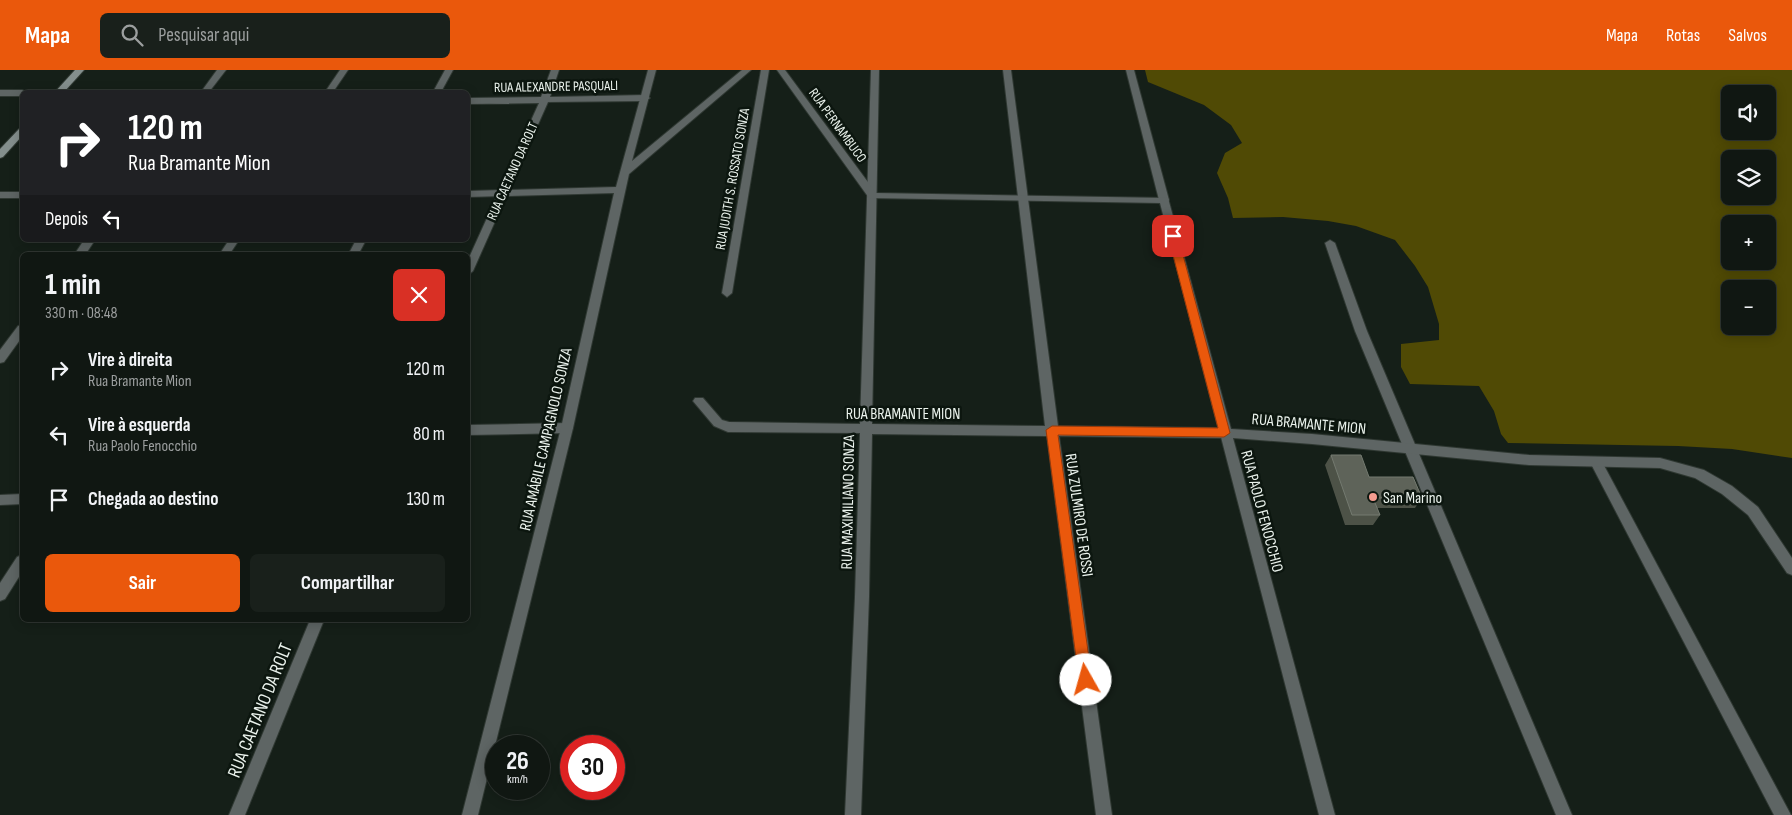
<!DOCTYPE html>
<html lang="pt">
<head>
<meta charset="utf-8">
<style>
	:root { --surface:#101712; --page:#19201b; --text:#f1f3f6; --muted:#9c9f9f; --line:#303632; --accent:#ea580c }
	body { margin:0; font-family:"Sofia Sans Condensed",sans-serif; background:var(--page); color:var(--text); height:100vh; display:flex; flex-direction:column; font-size:19px; white-space:nowrap }
	* { box-sizing:border-box; margin:0 }
	p { font-size:16px; color:var(--muted) }
	.icon { flex:none; width:28px; height:28px; fill:none; stroke:currentColor; stroke-width:2; stroke-linecap:round; stroke-linejoin:round }
	.map { position:relative; flex:1; overflow:hidden }
	.panel { position:absolute; left:20px; top:182px; width:450px; height:370px; display:flex; flex-direction:column; background:var(--surface); border-radius:8px; box-shadow:0 2px 12px #0003,0 0 0 1px var(--line) }
	.panel>* { flex:none }
	.guide { position:absolute; left:20px; top:20px; width:450px; height:152px; border-radius:8px; box-shadow:0 2px 12px #0003,0 0 0 1px var(--line); background:#202124; color:#fff; overflow:hidden }
	.fabs { position:absolute; left:1721px; top:15px; display:grid; gap:10px }
	.fabs a { display:grid; place-items:center; width:55px; height:55px; border-radius:8px; background:var(--surface); box-shadow:0 2px 12px #0003,0 0 0 1px var(--line); font-size:25px }
	.speed { position:absolute; left:485px; top:665px; display:flex; gap:10px; font-size:25px; font-weight:700; text-align:center }
	.speed>* { display:grid; place-content:center; width:65px; height:65px; border-radius:50%; background:var(--surface); box-shadow:0 2px 12px #0003,0 0 0 1px var(--line); line-height:1 }
	.speed small { font-size:12px; font-weight:400 }
	.speed .limit { border:8px solid #d22; background:#fff; color:#111 }
	.pin { position:absolute; display:grid; place-items:center; width:42px; height:42px; color:#fff; margin:-21px; border-radius:10px; box-shadow:0 2px 8px #0006 }
	.me { position:absolute; width:55px; margin:-28px; rotate:353deg; stroke-linejoin:round; filter:drop-shadow(0 0 4px #0008) }
	.turn { display:flex; align-items:center; gap:18px; height:105px; padding:0 25px; font-size:22px }
	.turn .icon { width:65px; height:65px; stroke-width:2.5 }
	.turn b { display:block; font-size:35px; line-height:42px }
	.then { display:flex; align-items:center; height:48px; padding:0 25px; background:#0003; gap:10px; font-size:19px }
	.round { display:grid; place-items:center; flex:none; width:52px; height:52px; border-radius:8px; background:var(--page) }
	.head { display:flex; align-items:center; justify-content:space-between; height:85px; padding:0 25px }
	h1 { font-size:30px; font-weight:700; line-height:38px }
	.primary-button { display:flex; gap:10px; margin-top:auto; padding:10px 25px }
	.primary-button a { flex:1; height:58px; border-radius:8px; background:var(--accent); color:#fff; font-size:20px; font-weight:700; line-height:58px; text-align:center }
	.primary-button a+a { background:var(--page); color:var(--text) }
	ul { padding:0; list-style:none }
	li { display:flex; align-items:center; gap:15px; height:65px; padding:0 25px }
	li div { flex:1 }
	li b { display:block; font-size:19px }
	li em { font-style:normal }
	header { display:flex; align-items:center; gap:30px; box-sizing:border-box; height:70px; padding:0 25px; background:var(--accent); color:#fff }
	header strong { font-size:24px }
	nav { display:flex; gap:28px; margin-inline-start:auto; font-size:18px }
	.search { width:350px; height:45px; background:var(--page); display:flex; align-items:center; gap:12px; box-sizing:border-box; padding:0 18px; border-radius:8px; color:var(--muted); font-size:19px }
	.map>svg:first-child { display:block }
	.forest { fill:#504a05; fill-rule:evenodd }
	.lines { fill:none; stroke-linecap:round; stroke-linejoin:round }
	.minor-casing { stroke:#2f3832; stroke-width:2 }
	.tertiary-casing { stroke:#2f3832; stroke-width:2 }
	.secondary-casing { stroke:#2f3832; stroke-width:2 }
	.minor { fill:#5e6564; fill-rule:evenodd }
	.tertiary { fill:#5e6564; fill-rule:evenodd }
	.secondary { fill:#848f8d; fill-rule:evenodd }
	.wall { fill:#4d5247 }
	.building { fill:#5e6359; stroke:#747a70 }
	.route { fill:#ea580c; stroke:#983908 }
	.poi-dot { fill:#f59c90; stroke:#0c160f; stroke-width:2 }
	.labels { text-anchor:middle; stroke-width:5; stroke-linejoin:round; paint-order:stroke }
	.far-street-label { font-size:14px; fill:#ebf3ed; stroke:#0c160f }
	.street-label { font-size:16px; fill:#ebf3ed; stroke:#0c160f }
	.poi-label { font-size:16px; fill:#ebf3ed; stroke:#0c160f; text-anchor:start }
	.near-street-label { font-size:19px; fill:#ebf3ed; stroke:#0c160f }
</style>
</head>
<body>
<header>
<strong>Mapa</strong>
<div class="search"><svg class="icon" aria-label="search" viewBox="0 0 24 24"><circle cx="10" cy="10" r="6"/><path d="M15 15l6 6"/></svg>Pesquisar aqui</div>
<nav><a>Mapa</a><a>Rotas</a><a>Salvos</a></nav>
</header>
<div class="map">
<svg width="1792" height="745" viewBox="0 0 1792 745">
	<rect width="100%" height="100%" fill="#151f18"/>
	<!-- forest -->
	<path class="forest" d="M1145 0H1792V388L1732 379 1678 376 1508 373 1501 364 1494 341 1479 316 1410 314 1401 297V274L1439 270V254L1428 217 1415 196 1395 170 1356 156 1328 151 1283 147 1233 148 1228 128 1217 103 1225 83 1242 73 1231 55 1204 35 1148 12ZM1730 24H1768V61H1730ZM1730 89H1768V126H1730ZM1730 154H1768V191H1730ZM1730 219H1768V256H1730Z"/>
	<g class="lines">
		<!-- minor casing -->
		<g class="minor-casing">
			<g id="minor">
				<path d="M217 0H226L209 22H201Z"/>
				<path d="M340 0H348L333 22H325Z"/>
				<path d="M445 0H453L441 22H433Z"/>
				<path d="M551 0H559L550 27 645 25 650 28 645 31 548 32 473 201 468 205V190L539 33 468 34V28L541 27Z"/>
				<path d="M761 0H769L732 223 727 227 722 223Z"/>
				<path d="M871 0H879L872 354 1045 356 1003 0H1011L1058 356 1224 358 1228 360 1230 363 1228 366 1224 368 1059 366 1112 745H1096L1047 366 872 364 869 527 861 745H845L855 527 860 363 728 362 714 356 693 331 695 328H703L722 350 729 352 860 354Z"/>
				<path d="M1126 0H1134L1169 130 1168 132H1160L1159 130Z"/>
				<path d="M0 20H22L26 22H22V26H0Z"/>
				<path d="M84 170H95L85 185H74Z"/>
				<path d="M229 170H239L229 185H219Z"/>
				<path d="M356 170H366L358 185H348Z"/>
				<path d="M1330 170 1335 173 1367 261 1572 745H1556L1355 261 1325 173Z"/>
				<path d="M22 255V267L4 292 0 293V280L18 256Z"/>
				<path d="M567 353 571 355 573 358 571 361 567 363 468 365V355Z"/>
				<path d="M1596 387 1600 388 1791 745H1774L1590 392 1592 388Z"/>
				<path d="M22 424V434L0 435V425Z"/>
				<path d="M22 485V502L5 529 0 531V513L17 487Z"/>
				<path d="M310 550H324L245 745H229Z"/>
			</g>
		</g>
		<!-- tertiary casing -->
		<g class="tertiary-casing">
			<g id="tertiary">
				<path d="M648 0H656L632 91 742 0H751L629 104 573 358 478 745H462L561 358 614 123 468 127V121L616 117Z"/>
				<path d="M777 0H785L876 123 1168 128 1231 359 1312 364 1529 385 1660 388 1704 400 1732 416 1758 437 1792 488V505L1787 503 1748 445 1722 424 1695 408 1660 398 1529 395 1312 374 1233 368 1335 745H1319L1221 367 1218 363 1219 361 1160 133 869 128Z"/>
				<rect x="0" y="122" width="22" height="6"/>
			</g>
		</g>
		<!-- secondary casing -->
		<g class="secondary-casing">
			<g id="secondary">
				<path d="M75 0H84L64 22H55Z"/>
				<path d="M22 58V66L3 87 0 88V79L19 59Z"/>
			</g>
		</g>
		<!-- minor -->
		<use href="#minor" class="minor"/>
		<!-- tertiary -->
		<use href="#tertiary" class="tertiary"/>
		<!-- secondary -->
		<use href="#secondary" class="secondary"/>
	</g>
	<!-- wall -->
	<path class="wall" d="M1331 385 1369 407 1422 428 1415 438H1377L1380 445 1373 455H1345L1325 395Z"/>
	<!-- building -->
	<path class="building" d="M1331 385H1361L1369 407H1413L1422 428H1373L1380 445H1352Z"/>
	<!-- route -->
	<path class="route" d="M1173 163 1178 166 1230 363 1224 367 1058 365 1092 610 1090 615 1086 617 1081 615 1079 610 1046 360 1052 356 1218 358 1168 166Z"/>
	<!-- markers -->
	<circle class="poi-dot" cx="1373" cy="427" r="5"/>
	<g class="labels">
		<!-- far-street labels -->
		<g class="far-street-label">
			<text transform="translate(556 16) rotate(-1)" y="5">RUA ALEXANDRE PASQUALI</text>
			<text transform="translate(838 55) rotate(54)" y="5">RUA PERNAMBUCO</text>
			<text transform="translate(512 101) rotate(-66)" y="5">RUA CAETANO DA ROLT</text>
			<text transform="translate(732 109) rotate(-80)" y="5">RUA JUDITH S. ROSSATO SONZA</text>
		</g>
		<!-- street labels -->
		<g class="street-label">
			<text x="903" y="349">RUA BRAMANTE MION</text>
			<text transform="translate(1309 353) rotate(5)" y="6">RUA BRAMANTE MION</text>
			<text transform="translate(545 369) rotate(-77)" y="6">RUA AMÁBILE CAMPAGNOLO SONZA</text>
			<text transform="translate(847 432) rotate(-89)" y="6">RUA MAXIMILIANO SONZA</text>
			<text transform="translate(1263 441) rotate(75)" y="6">RUA PAOLO FENOCCHIO</text>
			<text transform="translate(1080 445) rotate(82)" y="6">RUA ZULMIRO DE ROSSI</text>
		</g>
		<!-- poi labels -->
		<g class="poi-label">
			<text x="1383" y="433">San Marino</text>
		</g>
		<!-- near-street labels -->
		<g class="near-street-label">
			<text transform="translate(259 640) rotate(-68)" y="7">RUA CAETANO DA ROLT</text>
		</g>
	</g>
</svg>
<div class="fabs">
<a><svg class="icon" aria-label="sound" viewBox="0 0 24 24"><path d="M4 9h4l5-4v14l-5-4H4zM17 9q2 3 0 6"/></svg></a>
<a><svg class="icon" aria-label="layers" viewBox="0 0 24 24"><path d="M12 4l9 5-9 5-9-5zM3 14l9 5 9-5"/></svg></a>
<a>+</a>
<a>−</a>
</div>
<div class="speed"><div>26<small>km/h</small></div><div class="limit">30</div></div>
<div class="pin" style="left:1173px;top:166px;background:#d93025"><svg class="icon" aria-label="arrive" viewBox="0 0 24 24"><path d="M6 21V4h12l-3 4 3 4H6"/></svg></div>
<svg class="me" style="left:1086px;top:610px" viewBox="-20 -20 40 40"><circle r="19" fill="#fff"/><path d="M0-13L10 11 0 6-10 11z" fill="#ea580c"/></svg>
<div class="guide">
<div class="turn"><svg class="icon" aria-label="right" viewBox="0 0 24 24"><path d="M7 20v-9h11M14 6l5 5-5 5"/></svg><div><b>120 m</b>Rua Bramante Mion</div></div>
<div class="then">Depois<svg class="icon" aria-label="left" viewBox="0 0 24 24"><path d="M17 20v-9H6M10 6l-5 5 5 5"/></svg></div>
</div>
<section class="panel">
<div class="head"><div><h1>1 min</h1><p>330 m · 08:48</p></div><a class="round" style="background:#d93025;color:#fff"><svg class="icon" aria-label="close" viewBox="0 0 24 24"><path d="M6 6l12 12M18 6L6 18"/></svg></a></div>
<ul>
<li><svg class="icon" aria-label="right" viewBox="0 0 24 24"><path d="M7 20v-9h11M14 6l5 5-5 5"/></svg><div><b>Vire à direita</b><p>Rua Bramante Mion</p></div><em>120 m</em></li>
<li><svg class="icon" aria-label="left" viewBox="0 0 24 24"><path d="M17 20v-9H6M10 6l-5 5 5 5"/></svg><div><b>Vire à esquerda</b><p>Rua Paolo Fenocchio</p></div><em>80 m</em></li>
<li><svg class="icon" aria-label="arrive" viewBox="0 0 24 24"><path d="M6 21V4h12l-3 4 3 4H6"/></svg><div><b>Chegada ao destino</b></div><em>130 m</em></li>
</ul>
<div class="primary-button"><a>Sair</a><a>Compartilhar</a></div>
</section>
</div>
</body>
</html>
